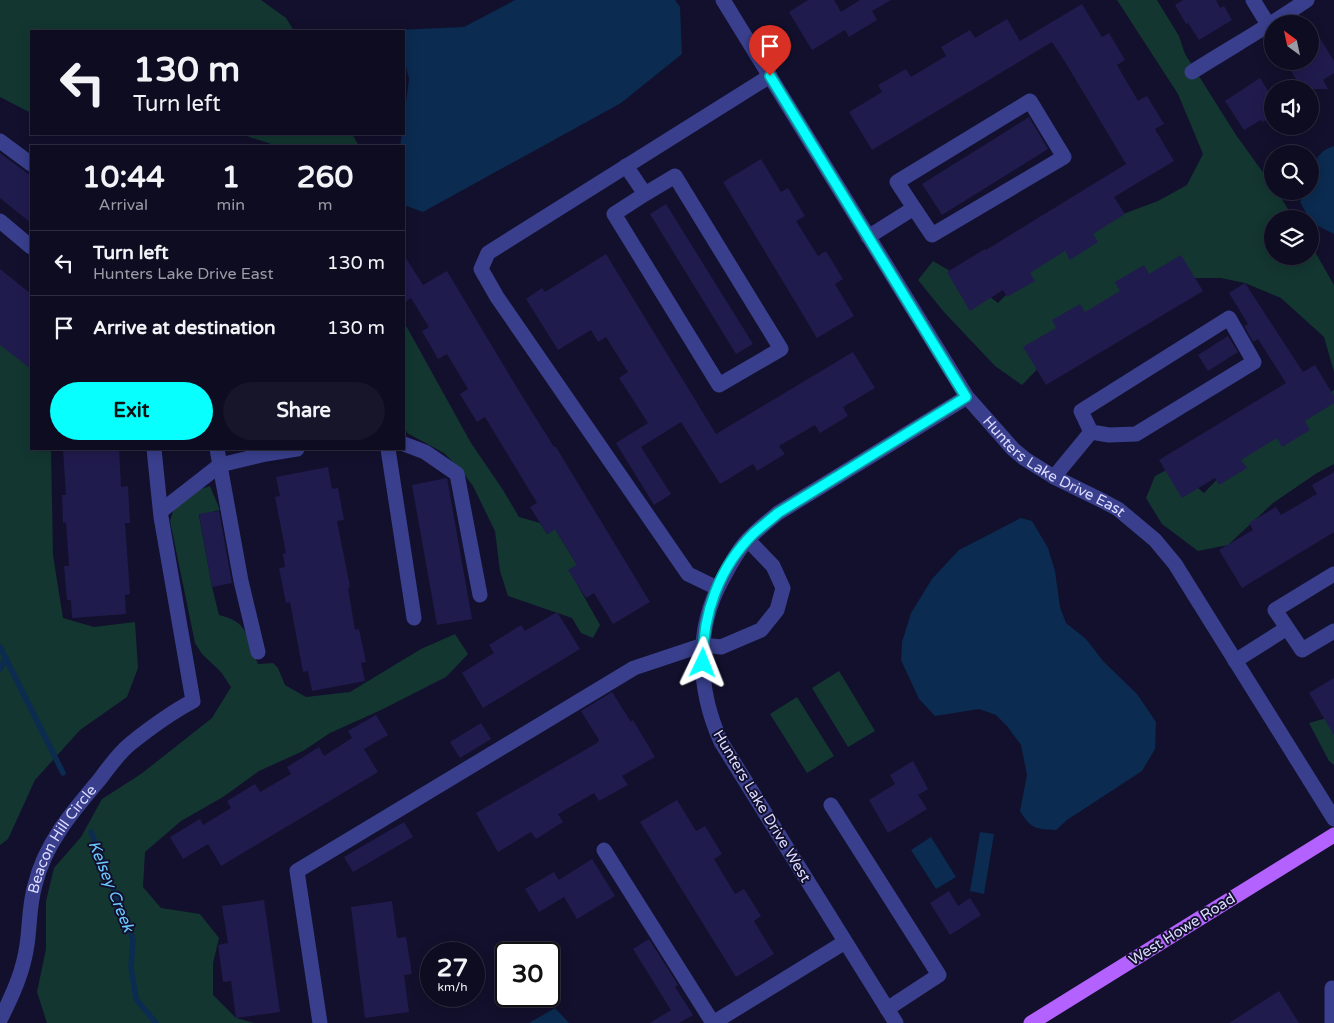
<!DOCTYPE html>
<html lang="en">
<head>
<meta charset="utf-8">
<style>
	:root { --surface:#0e0c21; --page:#17152a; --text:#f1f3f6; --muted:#9b9ba5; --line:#2e2c3f; --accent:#07fffe }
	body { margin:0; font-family:"Varela Round",sans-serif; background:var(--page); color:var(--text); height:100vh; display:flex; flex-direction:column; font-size:19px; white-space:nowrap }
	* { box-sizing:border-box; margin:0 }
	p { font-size:16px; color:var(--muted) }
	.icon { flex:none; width:28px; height:28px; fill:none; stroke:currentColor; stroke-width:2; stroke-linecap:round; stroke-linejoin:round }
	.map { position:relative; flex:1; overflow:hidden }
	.sheet { position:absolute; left:30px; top:145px; width:375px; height:305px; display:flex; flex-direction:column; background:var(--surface); border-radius:0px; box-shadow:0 2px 12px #0003,0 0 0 1px var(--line) }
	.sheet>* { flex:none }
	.top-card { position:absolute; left:30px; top:30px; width:375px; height:105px; border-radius:0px; box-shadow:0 2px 12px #0003,0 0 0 1px var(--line); background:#0e0c21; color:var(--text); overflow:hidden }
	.needle { width:32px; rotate:327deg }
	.tools { position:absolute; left:1264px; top:15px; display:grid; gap:10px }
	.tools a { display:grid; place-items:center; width:55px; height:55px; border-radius:50%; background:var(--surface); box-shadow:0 2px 12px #0003,0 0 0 1px var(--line); font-size:25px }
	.speed { position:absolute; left:420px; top:942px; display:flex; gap:10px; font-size:25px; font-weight:700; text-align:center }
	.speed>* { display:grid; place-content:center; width:65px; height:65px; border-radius:50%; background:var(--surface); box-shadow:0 2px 12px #0003,0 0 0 1px var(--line); line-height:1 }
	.speed small { font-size:12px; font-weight:400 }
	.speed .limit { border:2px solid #111; border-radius:8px; background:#fff; color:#111 }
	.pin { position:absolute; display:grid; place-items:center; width:42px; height:42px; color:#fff; margin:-51px -21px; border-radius:50% 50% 50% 0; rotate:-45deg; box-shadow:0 0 5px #0007 }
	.pin .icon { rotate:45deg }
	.me { position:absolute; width:55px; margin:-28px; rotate:2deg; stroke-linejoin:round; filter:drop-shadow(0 0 4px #0008) }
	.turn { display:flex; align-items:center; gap:18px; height:105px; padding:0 20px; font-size:22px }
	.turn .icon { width:65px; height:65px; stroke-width:2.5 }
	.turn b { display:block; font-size:35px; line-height:42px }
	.eta { display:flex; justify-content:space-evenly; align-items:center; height:85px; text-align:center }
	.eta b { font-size:30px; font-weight:700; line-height:35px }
	.button { display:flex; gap:10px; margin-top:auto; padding:10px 20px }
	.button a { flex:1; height:58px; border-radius:30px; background:var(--accent); color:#111; font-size:20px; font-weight:700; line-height:58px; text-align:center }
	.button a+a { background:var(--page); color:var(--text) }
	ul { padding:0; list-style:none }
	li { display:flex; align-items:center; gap:15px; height:65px; padding:0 20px; border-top:1px solid var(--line) }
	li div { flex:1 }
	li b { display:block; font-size:19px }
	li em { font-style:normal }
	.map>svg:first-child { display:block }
	.green { fill:#133631 }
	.water { fill:#0b2b50 }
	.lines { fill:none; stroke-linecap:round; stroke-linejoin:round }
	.stream { stroke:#0b2b50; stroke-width:5.5 }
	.building { fill:#201b4d }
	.minor { stroke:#393f8c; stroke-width:15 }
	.major { stroke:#b462ff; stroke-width:15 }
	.route-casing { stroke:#05a6a5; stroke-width:12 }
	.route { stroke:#07fffe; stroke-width:9 }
	.labels { text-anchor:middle; stroke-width:4; stroke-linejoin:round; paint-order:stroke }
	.street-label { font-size:15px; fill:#dbdbff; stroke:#12102c }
	.water-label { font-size:16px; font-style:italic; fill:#69c9ff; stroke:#12102c }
</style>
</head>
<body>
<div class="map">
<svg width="1334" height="1023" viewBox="0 0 1334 1023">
	<rect width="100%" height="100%" fill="#12102c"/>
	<!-- green -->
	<g class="green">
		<path d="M0 0H261L286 18 294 31H31V113L0 97Z"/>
		<path d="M1117 0H1157L1179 36 1185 54 1236 135 1272 185V191H1277L1294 219H1272V256H1310V243L1334 285V372L1324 337 1281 298 1245 283 1221 278H1165L1055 351 1022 385 995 366 944 312 918 280 933 261 977 287 998 303 1049 251 1099 223 1158 201 1187 185 1203 154 1178 94Z"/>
		<path d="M247 134H352L359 146H278L249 137Z"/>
		<path d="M404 322 471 443 503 490 519 517 540 523 547 534 555 529 577 565 569 570 600 625 593 638 581 633 572 618 508 596 500 571 495 531 473 486 461 470 444 453 407 433 404 423Z"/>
		<path d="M0 343 31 368V449H51L53 555 63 618 94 627 135 622 138 668 127 697 80 730 35 780 8 839 0 845Z"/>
		<path d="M1334 390V464L1317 473 1273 503 1228 545 1198 551 1162 524 1146 498 1155 476 1172 467 1204 493 1250 445Z"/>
		<path d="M210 486 220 510 199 515 212 587 219 615C251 623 245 637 258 664L273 663 278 668 285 685 306 697 350 692 421 649 455 634 468 654 446 677 381 710 330 733 303 751 259 771 223 797 181 821 145 852 143 887 161 908 200 914 219 938 213 963V995L236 1018 254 1023H47L37 992 46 949V901L54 868 81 837 102 799 141 774 212 718 231 687 221 672 202 654 195 643 170 521 174 508 198 490Z"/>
		<path d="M839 671 875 731 848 747 812 688Z"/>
		<path d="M797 697 834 756 807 773 770 714Z"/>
		<path d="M1334 716V765L1329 761 1309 723Z"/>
	</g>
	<!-- water -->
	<g class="water">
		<path d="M515 0H675L680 7 682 54 621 103 423 212 404 205V146H400L402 134H404V119L409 79 404 58V31L396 30 464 27Z"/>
		<path d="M1334 146V234L1312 223 1300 202 1305 191H1310C1310 177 1320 177 1316 160 1321 152 1325 149 1334 146Z"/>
		<path d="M1021 518 1032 521 1048 548 1055 571 1060 607 1066 623 1086 639 1103 661 1137 694 1156 722 1155 749 1142 771 1067 820 1056 830C1036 829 1031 829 1020 811L1027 775 1021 745 1007 726 996 715 979 709 935 716 919 699 901 660 902 642 911 613 932 579 959 550Z"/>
		<path d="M980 832 994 834 984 894 970 891Z"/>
		<path d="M931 837 956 877 936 889 911 850Z"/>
		<path d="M555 1008 569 1023H529Z"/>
	</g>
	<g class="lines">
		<!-- stream -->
		<g class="stream">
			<path d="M0 647 63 773"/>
			<path d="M0 669 6 658"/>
			<path d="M91 832 133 939 131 968 136 999 156 1023"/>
		</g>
	</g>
	<!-- building -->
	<g class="building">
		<path d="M808 0H834L841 12 860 0H891L872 11 877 20 849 37 845 30 812 50 789 12Z"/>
		<path d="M1183 0H1216L1220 8 1224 6 1232 20 1199 40 1188 23 1186 24 1175 5Z"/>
		<path d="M1082 4 1102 37 1109 33 1125 60 1117 65 1138 101 1147 96 1164 124 1155 129 1174 161 1114 197 1125 214 1093 234 1098 242 1070 260 1065 251 1030 273 1035 281 1007 297 1003 290 970 311 947 272 985 249 986 250 1126 164 1067 65 1052 42 872 150 849 112 882 92 878 85 906 69 911 77 946 56 941 47 970 30 975 38 1007 19 1020 41Z"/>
		<path d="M1310 22 1334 61V73L1323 80 1328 89H1302L1285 61H1310Z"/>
		<path d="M1260 78 1272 97V116L1263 122 1261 120 1244 130 1225 101Z"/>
		<path d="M1029 117 1048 149 942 215 922 184Z"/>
		<path d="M0 153 31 176V223L0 198Z"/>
		<path d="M761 159 781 192 788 188 805 216 796 221 818 256 826 251 843 279 835 284 854 316 817 338 723 182Z"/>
		<path d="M666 204 753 344 736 354 650 214Z"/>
		<path d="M606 254 716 434 853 352 875 388 843 407 848 416 820 433 815 425 779 446 785 454 757 471 753 464 720 484 681 422 641 447 671 494 654 505 616 443 648 423 619 378 628 372 606 337 598 342 591 330 558 350 526 299 542 288 545 292Z"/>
		<path d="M404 255 423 285 447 271 519 391 554 447H556L650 602 613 624 594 593 586 598 568 570 577 565 555 529 547 534 530 507 537 503 485 417 477 422 460 394 468 389 447 354 438 359 422 331 429 327 411 298 404 303Z"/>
		<path d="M1181 255 1203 291 1046 385 1023 347 1056 328 1052 320 1080 304 1085 312 1120 291 1115 282 1144 265 1149 274Z"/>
		<path d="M0 269 31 294V369L0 345Z"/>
		<path d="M1245 283 1303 372 1315 365 1334 396V403L1305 421 1310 430 1282 447 1277 438 1241 460 1247 468 1219 485 1215 478 1182 498 1159 460 1286 383 1258 339 1253 342 1244 326 1248 324 1229 293Z"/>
		<path d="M1228 336 1238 352 1208 371 1198 355Z"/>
		<path d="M63 449H119L121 487 128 486 130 523H125L130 594 125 595 126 614 72 618 71 600H67L64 566H69L66 522 63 523 62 495H66Z"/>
		<path d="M328 467 332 489 338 488 344 520 337 521 350 587 348 588 355 630 359 629 366 662 361 663 365 681 312 691 308 671 303 672 290 602 286 603 279 568 285 567 283 554 286 553 275 497 280 496 276 477Z"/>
		<path d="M1334 472V532L1242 588 1219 550 1253 530 1249 523 1276 507 1281 515 1317 494 1312 485Z"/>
		<path d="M447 478 472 619 437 625 412 485Z"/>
		<path d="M219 511 232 583 212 587 199 514Z"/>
		<path d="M557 612 580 649 483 708 462 673 494 653 489 645 521 625 525 631Z"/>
		<path d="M1334 678V735L1309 693Z"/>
		<path d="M612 692 631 722 633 720 655 757 622 776 628 785 599 801 594 793 558 814 563 822 536 839 531 832 498 852 476 813 597 743 599 740 581 711Z"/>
		<path d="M376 715 388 735 364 749 378 772 221 866 208 844 183 859 170 837 200 819 203 825 231 808 227 801 255 784 260 792 291 774 287 767 319 747 324 756 352 738 348 731Z"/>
		<path d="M481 723 491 739 460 758 450 742Z"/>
		<path d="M913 761 928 789 918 795 927 809 888 833 869 800 895 784 890 775Z"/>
		<path d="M677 800 696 831 705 826 722 854 714 859 735 894 744 889 761 916 754 921 774 954 736 977 640 822Z"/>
		<path d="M404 822 413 837 353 872 344 857Z"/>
		<path d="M592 859 615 896 577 919 564 897 539 912 525 889 554 872 559 880Z"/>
		<path d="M949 891 958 906 970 898 981 915 950 935 930 903Z"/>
		<path d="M264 900 280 1012 236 1018 231 981 223 982 218 945 228 943 222 906Z"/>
		<path d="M392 901 397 938 406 937 412 974 404 975 409 1012 365 1018 351 907Z"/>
		<path d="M649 939 678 985 675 987 693 1015 679 1023H650L671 1010 633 949Z"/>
		<path d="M1279 991 1299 1023H1229Z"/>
	</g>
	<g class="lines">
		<!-- minor -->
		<g class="minor">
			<path id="s1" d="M723 0 967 397 1013 449 1025 459 1054 477 1103 501 1118 509 1155 540 1175 564 1334 819"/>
			<path d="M1253 0 1269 26"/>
			<path d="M1192 72C1230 48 1269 26 1307 0"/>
			<path d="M0 141 31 164"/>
			<path d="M626 166 645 194 675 176 781 349 719 385 614 214 645 194"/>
			<path d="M0 221 31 247"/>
			<path d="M868 237 914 208 897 182 1030 101 1064 157 932 235 914 208"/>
			<path d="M404 444 425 452 457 474 480 595"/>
			<path d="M217 449 241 581 258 652"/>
			<path d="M388 449 414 618"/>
			<path d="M1054 477 1091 432 1081 411 1229 318 1254 362 1136 434 1109 435 1091 432"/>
			<path d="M161 511 220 465 266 454 297 449"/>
			<path d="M1334 574 1275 610 1302 650 1334 631"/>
			<path d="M717 588 688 574 497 297 481 269 488 253 770 76"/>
			<path d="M1235 661 1287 628"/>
			<path d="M831 805 939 975 887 1009"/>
			<path d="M604 850 713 1023"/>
			<path id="s2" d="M0 1020C12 996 23 973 27 945 30 925 29 905 35 885 45 843 73 811 100 779 109 767 118 754 130 744 150 728 170 713 193 701L161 517 154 449"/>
			<path d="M320 1023 297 871 634 668 703 645 721 647 761 630 777 610 783 588 773 566 748 540"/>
			<path d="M713 1023 845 942"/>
			<path d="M896 1023 721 742C698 691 694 631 722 580 729 567 735 555 744 544 754 532 766 523 778 513L967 397"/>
			<path d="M1332 1023V988"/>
		</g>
		<!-- major -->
		<path class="major" d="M1031 1023 1334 835"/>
	</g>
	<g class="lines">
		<!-- route casing -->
		<g class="route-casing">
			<path id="route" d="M703 663C702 615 719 567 754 533 762 526 770 520 778 513L966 397 770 76"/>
		</g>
		<!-- route -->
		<use href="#route" class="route"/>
	</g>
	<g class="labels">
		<!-- street labels -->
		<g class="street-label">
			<text dy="5" stroke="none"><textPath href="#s1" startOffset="579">Hunters Lake Drive East</textPath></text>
			<text transform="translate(762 806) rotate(59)" y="5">Hunters Lake Drive West</text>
			<text dy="5" stroke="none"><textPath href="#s2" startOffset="194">Beacon Hill Circle</textPath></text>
			<text transform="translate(1182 929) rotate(-32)" y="5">West Howe Road</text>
		</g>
		<!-- water labels -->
		<g class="water-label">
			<text transform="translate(112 886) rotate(68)" y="6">Kelsey Creek</text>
		</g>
	</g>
</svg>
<div class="tools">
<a><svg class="needle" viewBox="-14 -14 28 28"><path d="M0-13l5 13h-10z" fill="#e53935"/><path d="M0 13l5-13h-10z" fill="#9b9ba5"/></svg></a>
<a><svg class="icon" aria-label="sound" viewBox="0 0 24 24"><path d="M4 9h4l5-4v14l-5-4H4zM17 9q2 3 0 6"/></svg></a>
<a><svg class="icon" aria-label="search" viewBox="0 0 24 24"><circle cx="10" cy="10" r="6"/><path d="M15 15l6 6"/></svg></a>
<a><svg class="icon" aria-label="layers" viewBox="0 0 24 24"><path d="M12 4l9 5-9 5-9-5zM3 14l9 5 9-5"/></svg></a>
</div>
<div class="speed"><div>27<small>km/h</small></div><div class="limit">30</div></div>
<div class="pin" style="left:770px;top:76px;background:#d93025"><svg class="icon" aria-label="arrive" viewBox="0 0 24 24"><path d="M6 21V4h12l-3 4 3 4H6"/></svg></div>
<svg class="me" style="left:703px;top:663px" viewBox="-20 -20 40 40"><path d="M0-17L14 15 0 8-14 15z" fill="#07fffe" stroke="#fff" stroke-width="4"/></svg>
<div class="top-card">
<div class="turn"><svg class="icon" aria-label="left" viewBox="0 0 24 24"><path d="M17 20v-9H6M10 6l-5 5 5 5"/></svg><div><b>130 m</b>Turn left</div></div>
</div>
<section class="sheet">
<div class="eta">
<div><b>10:44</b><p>Arrival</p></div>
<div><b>1</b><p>min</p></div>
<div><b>260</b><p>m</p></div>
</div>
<ul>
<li><svg class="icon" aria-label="left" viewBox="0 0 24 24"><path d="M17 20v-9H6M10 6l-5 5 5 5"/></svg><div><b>Turn left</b><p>Hunters Lake Drive East</p></div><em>130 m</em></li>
<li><svg class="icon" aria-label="arrive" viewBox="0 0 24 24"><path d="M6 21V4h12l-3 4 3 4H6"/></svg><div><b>Arrive at destination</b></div><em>130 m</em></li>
</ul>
<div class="button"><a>Exit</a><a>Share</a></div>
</section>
</div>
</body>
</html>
